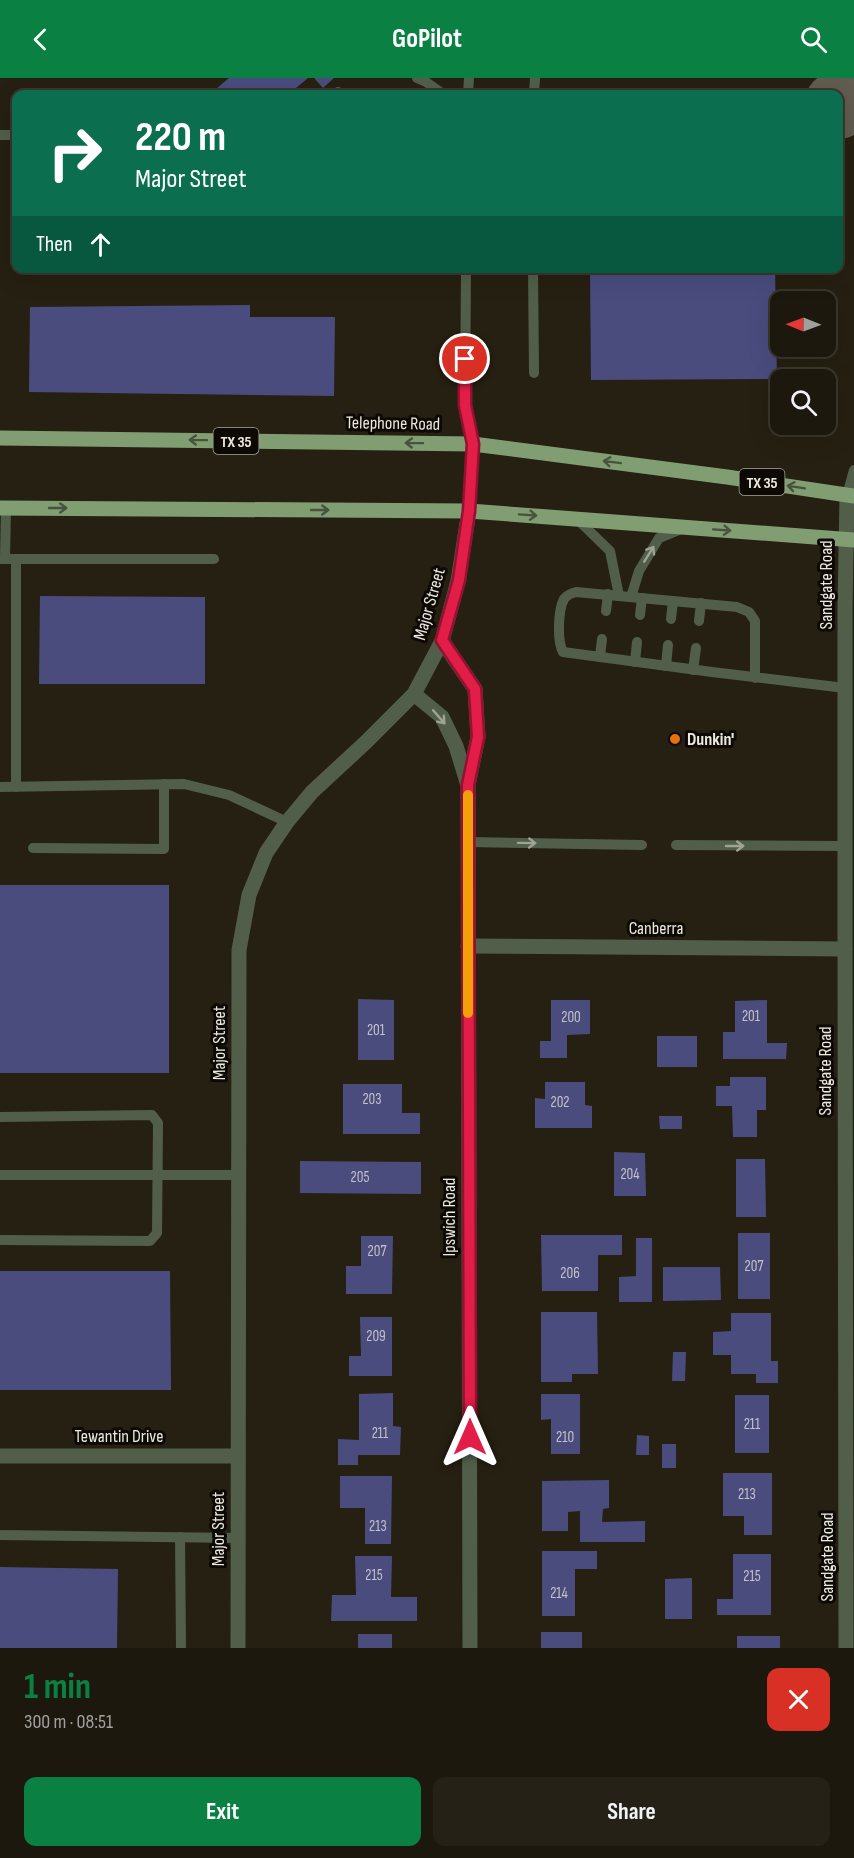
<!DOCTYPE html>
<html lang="en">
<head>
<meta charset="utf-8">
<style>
	:root { --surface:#1c180e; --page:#252117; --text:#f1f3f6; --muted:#a0a09e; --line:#3a372e; --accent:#0b8043 }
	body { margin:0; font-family:"Sofia Sans Condensed",sans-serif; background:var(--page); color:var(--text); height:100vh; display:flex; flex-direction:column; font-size:22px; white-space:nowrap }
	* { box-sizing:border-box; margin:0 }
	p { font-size:20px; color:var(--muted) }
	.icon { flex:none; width:33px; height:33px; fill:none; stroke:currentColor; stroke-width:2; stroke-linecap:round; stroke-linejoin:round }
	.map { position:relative; height:1570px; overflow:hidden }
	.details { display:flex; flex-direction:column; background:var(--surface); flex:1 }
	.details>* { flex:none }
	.top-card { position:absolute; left:12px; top:12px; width:831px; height:183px; border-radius:12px; box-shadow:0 6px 24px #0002,0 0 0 2px var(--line); background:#0b6e4f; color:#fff; overflow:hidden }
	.needle { width:39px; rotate:271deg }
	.controls { position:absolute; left:770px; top:213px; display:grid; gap:12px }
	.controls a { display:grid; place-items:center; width:66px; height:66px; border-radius:12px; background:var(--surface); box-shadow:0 6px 24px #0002,0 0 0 2px var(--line); font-size:30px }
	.pin { position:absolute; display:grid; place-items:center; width:51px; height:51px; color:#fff; margin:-26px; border:3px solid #fff; border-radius:50%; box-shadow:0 2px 6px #0007 }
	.me { position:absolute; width:66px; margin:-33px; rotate:0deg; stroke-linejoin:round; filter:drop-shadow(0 0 4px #0008) }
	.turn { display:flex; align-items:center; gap:21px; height:126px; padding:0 24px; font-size:27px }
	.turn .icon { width:78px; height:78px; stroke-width:2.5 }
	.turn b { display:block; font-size:42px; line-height:51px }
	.then { display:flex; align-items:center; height:57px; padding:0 24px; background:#0003; gap:12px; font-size:22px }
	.round { display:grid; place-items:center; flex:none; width:63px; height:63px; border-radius:12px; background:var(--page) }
	.head { display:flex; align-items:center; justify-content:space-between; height:102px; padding:0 24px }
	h1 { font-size:36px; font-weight:700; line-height:45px; color:var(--accent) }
	.primary-button { display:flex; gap:12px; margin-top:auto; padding:12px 24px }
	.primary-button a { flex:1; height:69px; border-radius:12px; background:var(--accent); color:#fff; font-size:24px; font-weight:700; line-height:69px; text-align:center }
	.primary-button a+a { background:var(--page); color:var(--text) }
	header { display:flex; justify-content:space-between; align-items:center; height:78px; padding:0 24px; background:var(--accent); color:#fff; font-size:27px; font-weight:700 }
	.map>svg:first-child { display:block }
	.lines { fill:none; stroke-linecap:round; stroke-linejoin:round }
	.taxiway { stroke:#615c4f; stroke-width:68 }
	.building { fill:#4a4c7e }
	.lane { stroke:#515f4a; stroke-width:10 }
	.street { stroke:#515f4a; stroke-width:15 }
	.primary { stroke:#819e73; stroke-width:15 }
	.oneway { stroke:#47543c }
	.oneway2 { stroke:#9ea494 }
	.route-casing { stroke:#92132f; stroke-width:15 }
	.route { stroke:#e11d48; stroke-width:10 }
	.slow { stroke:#f59e0b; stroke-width:10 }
	.food-dot { fill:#e8710a; stroke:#0d0a05; stroke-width:2 }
	.labels { text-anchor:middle; stroke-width:6; stroke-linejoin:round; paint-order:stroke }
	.number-label { font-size:15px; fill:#c4c1c7 }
	.shield { fill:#0d0a05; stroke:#a9a59e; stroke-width:1.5 }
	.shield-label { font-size:16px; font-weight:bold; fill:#ece8df }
	.street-label { font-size:18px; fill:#ece8df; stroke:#0d0a05 }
	.poi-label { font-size:18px; font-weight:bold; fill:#ece8df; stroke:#0d0a05; text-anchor:start }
</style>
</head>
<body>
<header><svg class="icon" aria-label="back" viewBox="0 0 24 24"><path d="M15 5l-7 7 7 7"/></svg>GoPilot<svg class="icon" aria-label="search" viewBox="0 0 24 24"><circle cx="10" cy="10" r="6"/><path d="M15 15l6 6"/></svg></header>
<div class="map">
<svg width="854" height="1570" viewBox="0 0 854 1570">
	<rect width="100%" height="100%" fill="#262012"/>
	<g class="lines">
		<!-- taxiway -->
		<path class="taxiway" d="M838 27 854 16"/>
	</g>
	<!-- building -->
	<g class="building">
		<path d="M229 0H308L289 16H210Z"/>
		<path d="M314 0H334L323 10Z"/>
		<path d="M590 190H775L777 301 591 302Z"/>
		<path d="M250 227V239H335L334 318 29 314 30 229Z"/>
		<path d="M40 518 205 519V606H39Z"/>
		<rect x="0" y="807" width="169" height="188"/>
		<path d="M358 921 394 922V982H358Z"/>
		<path d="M551 922H590V956L567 957V980H540V963H551Z"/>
		<path d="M767 922V965H787L786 981H723V954H735V923Z"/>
		<rect x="657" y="958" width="40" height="31"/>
		<path d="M730 999H766V1032H757V1059H733L732 1028H716V1008H730Z"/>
		<path d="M545 1004H585V1027L592 1028V1050H535V1020L545 1021Z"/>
		<path d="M343 1006H402V1035H420V1056H343Z"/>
		<path d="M659 1038H682V1051H660Z"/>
		<path d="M614 1074 645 1075 646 1118H614Z"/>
		<path d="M736 1081H765L766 1139H736Z"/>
		<path d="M300 1083 421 1084V1116L300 1115Z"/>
		<rect x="738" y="1155" width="32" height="66"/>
		<path d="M541 1157H622V1177H598V1213H542Z"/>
		<path d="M361 1158H393L392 1216H346V1188H361Z"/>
		<path d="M636 1160H652V1224H619V1199L636 1198Z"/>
		<path d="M663 1189H720L721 1222 663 1223Z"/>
		<path d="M0 1193H170L171 1312H0Z"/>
		<path d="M541 1234H597L598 1296H572V1304H541Z"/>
		<path d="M731 1235H771V1283H778V1305H756V1296H731V1277H713V1254L731 1253Z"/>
		<path d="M360 1239H392V1298H349V1278H361Z"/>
		<path d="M673 1274H686L685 1303H672Z"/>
		<path d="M393 1315V1348L401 1349 400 1377H358V1387H338V1361L359 1362V1316Z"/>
		<path d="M541 1316H580V1376H551V1341L541 1342Z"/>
		<rect x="735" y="1317" width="34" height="58"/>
		<path d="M637 1357 649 1358V1377H636Z"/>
		<rect x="662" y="1366" width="14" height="24"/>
		<path d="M723 1395H772V1457H744V1438H723Z"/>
		<path d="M340 1398H392L391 1466H365V1430H340Z"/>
		<path d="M609 1402V1430L603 1431 602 1444 645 1443V1464H580V1433L568 1434V1453H542V1403Z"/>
		<path d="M542 1473H597V1491H575V1538H542Z"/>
		<path d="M733 1476H771V1537H717V1521H733Z"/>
		<path d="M355 1478H392L391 1519H417V1543H331L332 1517H356Z"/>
		<path d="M0 1489 118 1491 117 1570H0Z"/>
		<path d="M692 1500V1541H665V1501Z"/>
		<rect x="541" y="1554" width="41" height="16"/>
		<rect x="358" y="1556" width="34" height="14"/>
		<rect x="737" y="1558" width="43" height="12"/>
	</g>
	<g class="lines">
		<!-- lane -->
		<g class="lane">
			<path d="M417 0 426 4 443 16"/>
			<path d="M337 16 338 14"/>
			<path d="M468 16 469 0"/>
			<path d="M534 16 535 0"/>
			<path d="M0 57H16"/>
			<path d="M466 190 465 327 473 366 469 433"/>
			<path d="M533 190 534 295"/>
			<path d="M847 417 854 392"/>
			<path d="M577 441 610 473 619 518"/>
			<path d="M0 481H214"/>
			<path d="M5 481 6 430"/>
			<path d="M16 481V709"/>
			<path d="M631 519 639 493 659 460 681 451"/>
			<path d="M606 533 608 516"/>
			<path d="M640 537 642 520"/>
			<path d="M671 541 673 523"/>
			<path d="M699 543 701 525"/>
			<path d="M600 579 602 561"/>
			<path d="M635 584 637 564"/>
			<path d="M666 588 668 567"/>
			<path d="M693 592 696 570"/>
			<path d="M755 600V543L749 534 737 529 576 514C572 515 567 517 564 521 558 532 557 563 563 574L712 594 845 610"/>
			<path d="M0 709 184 706 229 717 287 744"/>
			<path d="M468 764 642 767"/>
			<path d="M676 767 845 768"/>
			<path d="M33 770 164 771V706"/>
			<path d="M0 1039 152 1037 158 1045 157 1155 150 1163 0 1162"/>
			<path d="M0 1097H237"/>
			<path d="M0 1457 238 1460"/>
			<path d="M180 1459 181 1570"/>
		</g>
		<!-- street -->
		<g class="street">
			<path d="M442 563 475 611 478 659 468 707 470 1570"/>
			<path d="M414 616 442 639 456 668 467 704"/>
			<path d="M468 868 845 871"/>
			<path d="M0 1378H238"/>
			<path d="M238 1570 239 872 249 817 266 775 287 744 312 714 366 664 414 616 442 563 458 503 469 433"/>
			<path d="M846 1570 845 871V531L847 417"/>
		</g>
		<!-- primary -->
		<g class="primary">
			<path d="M0 360 473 366 727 399 854 418"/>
			<path d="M0 430 469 433 854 462"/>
		</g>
	</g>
	<!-- one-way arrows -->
	<defs><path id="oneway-shaft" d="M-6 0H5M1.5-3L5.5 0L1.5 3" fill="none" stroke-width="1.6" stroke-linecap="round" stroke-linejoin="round" transform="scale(1.5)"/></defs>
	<g class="oneway">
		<use href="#oneway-shaft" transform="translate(198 362) rotate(-179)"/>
		<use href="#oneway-shaft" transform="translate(414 365) rotate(-179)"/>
		<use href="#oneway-shaft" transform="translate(612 384) rotate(-173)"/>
		<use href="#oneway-shaft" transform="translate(796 409) rotate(-171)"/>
		<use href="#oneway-shaft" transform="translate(58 430)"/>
		<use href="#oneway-shaft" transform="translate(320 432)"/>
		<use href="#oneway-shaft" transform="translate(528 437) rotate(4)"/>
		<use href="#oneway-shaft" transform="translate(722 452) rotate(4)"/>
	</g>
	<g class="oneway2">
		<use href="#oneway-shaft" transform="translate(649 476) rotate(-58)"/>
		<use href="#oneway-shaft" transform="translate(439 639) rotate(49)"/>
		<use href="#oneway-shaft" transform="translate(527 765) rotate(1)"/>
		<use href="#oneway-shaft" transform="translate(735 768)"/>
	</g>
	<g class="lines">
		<!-- route casing -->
		<g class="route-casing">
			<path id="route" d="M465 281V327L473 366 469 433 459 502 442 562 475 611 478 659 468 707 470 1359"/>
		</g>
		<!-- route -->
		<use href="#route" class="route"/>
		<!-- slow -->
		<path class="slow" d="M468 935V717"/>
	</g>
	<!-- markers -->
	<circle class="food-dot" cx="675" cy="661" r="6"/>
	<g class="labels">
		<!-- number labels -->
		<g class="number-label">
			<text x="751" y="943">201</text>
			<text x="571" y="944">200</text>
			<text x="376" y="957">201</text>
			<text x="372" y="1026">203</text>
			<text x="560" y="1029">202</text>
			<text x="630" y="1101">204</text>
			<text x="360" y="1104">205</text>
			<text x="377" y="1178">207</text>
			<text x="754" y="1193">207</text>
			<text x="570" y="1200">206</text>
			<text x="376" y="1263">209</text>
			<text x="752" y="1351">211</text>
			<text x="380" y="1360">211</text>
			<text x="565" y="1364">210</text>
			<text x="747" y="1421">213</text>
			<text x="378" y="1453">213</text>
			<text x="374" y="1502">215</text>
			<text x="752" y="1503">215</text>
			<text x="559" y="1520">214</text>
		</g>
		<!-- shield labels -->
		<g class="shield">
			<rect x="213.5" y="350" width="45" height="26" rx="4.5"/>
			<rect x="739.5" y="391" width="45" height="26" rx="4.5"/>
		</g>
		<g class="shield-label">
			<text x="236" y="369">TX 35</text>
			<text x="762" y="410">TX 35</text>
		</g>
		<!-- street labels -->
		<g class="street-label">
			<text transform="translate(393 345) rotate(1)" y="6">Telephone Road</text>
			<text transform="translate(826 507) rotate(-90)" y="6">Sandgate Road</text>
			<text transform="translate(429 526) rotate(-74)" y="6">Major Street</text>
			<text x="656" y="856">Canberra</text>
			<text transform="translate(219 965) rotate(-90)" y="6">Major Street</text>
			<text transform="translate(825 993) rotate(-90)" y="6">Sandgate Road</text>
			<text transform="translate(449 1139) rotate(-90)" y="6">Ipswich Road</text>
			<text x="119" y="1364">Tewantin Drive</text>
			<text transform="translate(218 1451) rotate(-90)" y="6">Major Street</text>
			<text transform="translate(827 1479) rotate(-90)" y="6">Sandgate Road</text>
		</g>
		<!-- poi labels -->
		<g class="poi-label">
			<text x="687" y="667">Dunkin'</text>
		</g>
	</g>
</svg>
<div class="controls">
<a><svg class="needle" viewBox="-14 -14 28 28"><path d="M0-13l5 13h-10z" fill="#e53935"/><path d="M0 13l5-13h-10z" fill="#a0a09e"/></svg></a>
<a><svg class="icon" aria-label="search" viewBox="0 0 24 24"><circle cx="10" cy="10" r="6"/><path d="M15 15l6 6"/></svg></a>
</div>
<div class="pin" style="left:465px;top:281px;background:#d93025"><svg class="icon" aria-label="arrive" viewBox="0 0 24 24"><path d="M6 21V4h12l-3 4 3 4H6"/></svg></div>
<svg class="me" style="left:470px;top:1359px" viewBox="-20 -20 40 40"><path d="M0-17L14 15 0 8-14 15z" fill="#e11d48" stroke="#fff" stroke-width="4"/></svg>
<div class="top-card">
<div class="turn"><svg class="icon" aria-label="right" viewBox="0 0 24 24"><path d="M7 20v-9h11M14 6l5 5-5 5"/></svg><div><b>220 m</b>Major Street</div></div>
<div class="then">Then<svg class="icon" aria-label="ahead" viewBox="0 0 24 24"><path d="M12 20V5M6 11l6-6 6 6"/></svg></div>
</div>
</div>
<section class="details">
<div class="head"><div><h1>1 min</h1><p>300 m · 08:51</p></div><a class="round" style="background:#d93025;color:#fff"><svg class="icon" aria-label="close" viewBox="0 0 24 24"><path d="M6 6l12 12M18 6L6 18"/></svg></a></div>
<div class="primary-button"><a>Exit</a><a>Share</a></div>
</section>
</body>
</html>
